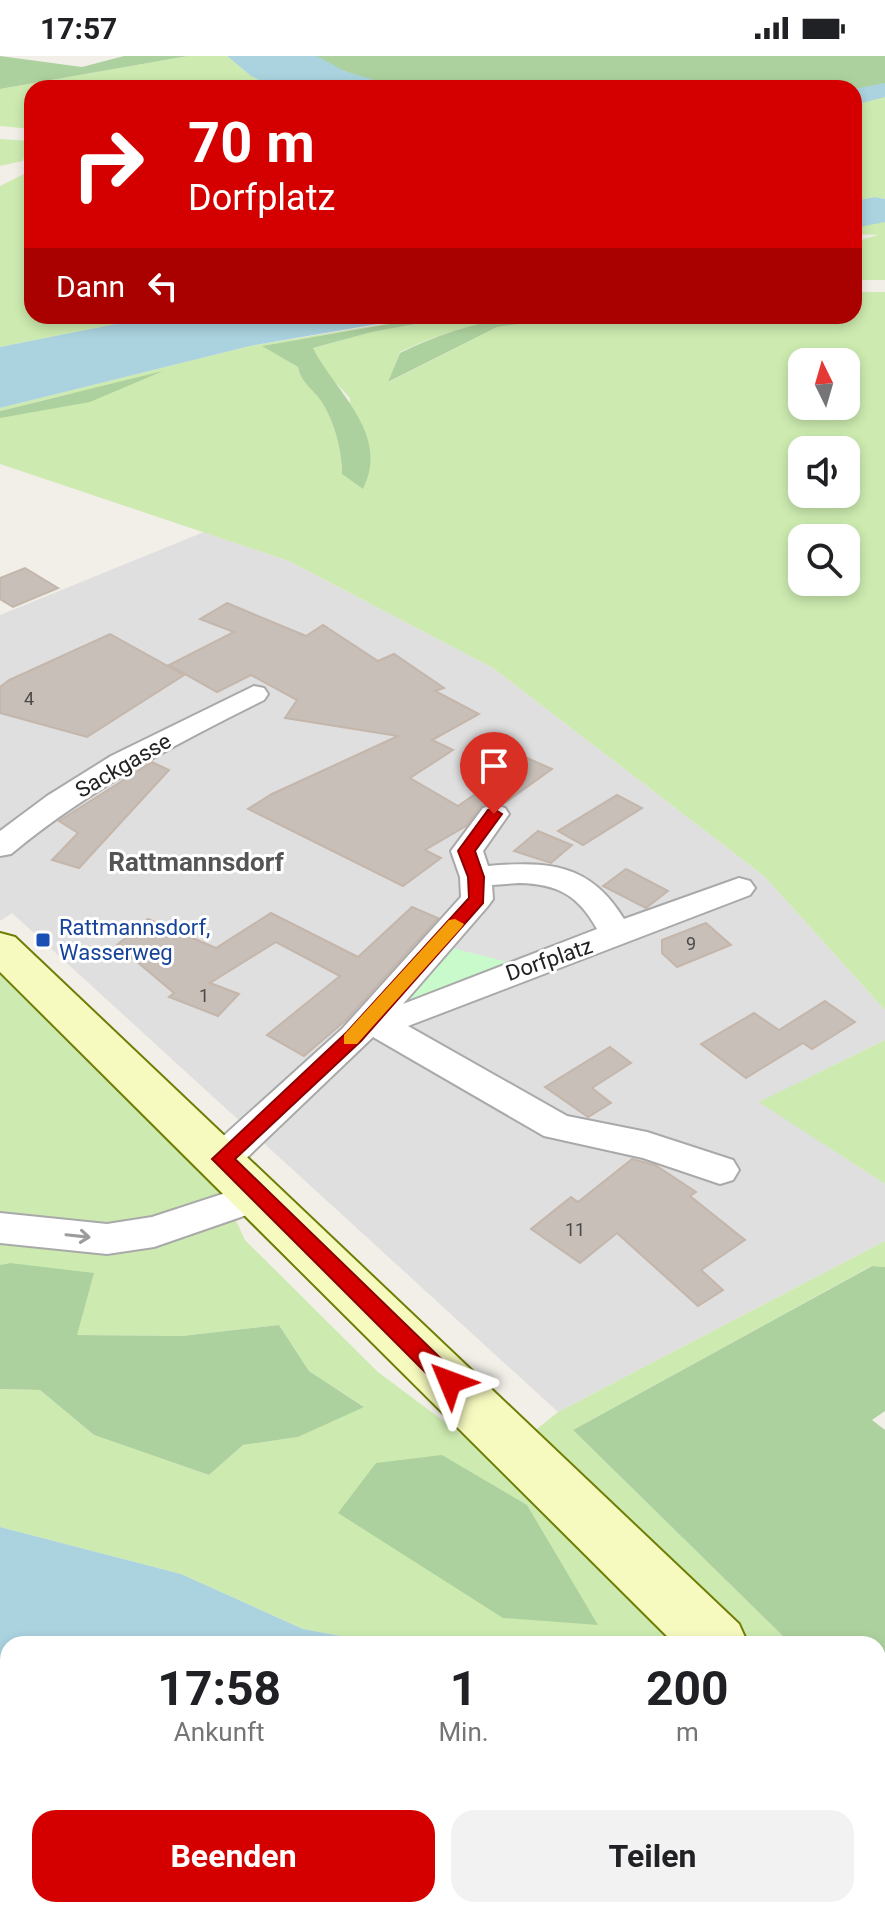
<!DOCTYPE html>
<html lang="de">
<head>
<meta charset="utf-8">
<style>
	:root { --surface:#fff; --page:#f2f2f2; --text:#202124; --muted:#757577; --accent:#d40000 }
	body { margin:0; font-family:Roboto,sans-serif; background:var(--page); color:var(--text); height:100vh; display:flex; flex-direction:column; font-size:30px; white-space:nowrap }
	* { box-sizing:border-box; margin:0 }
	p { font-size:26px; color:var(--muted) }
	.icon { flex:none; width:44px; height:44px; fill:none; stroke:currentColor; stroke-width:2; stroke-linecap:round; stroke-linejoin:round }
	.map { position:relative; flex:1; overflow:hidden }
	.side { position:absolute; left:0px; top:1580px; width:886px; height:282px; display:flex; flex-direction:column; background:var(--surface); border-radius:24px 24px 0 0; box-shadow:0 4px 12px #0003 }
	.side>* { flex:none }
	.guide { position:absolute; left:24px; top:24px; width:838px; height:244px; border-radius:24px; box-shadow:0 4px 12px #0003; background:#d40000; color:#fff; overflow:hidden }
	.needle { width:52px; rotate:355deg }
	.tools { position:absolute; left:788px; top:292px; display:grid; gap:16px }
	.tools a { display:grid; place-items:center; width:72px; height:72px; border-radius:16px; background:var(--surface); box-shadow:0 4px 12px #0003; font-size:40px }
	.pin { position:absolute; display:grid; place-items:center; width:68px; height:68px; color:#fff; margin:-82px -34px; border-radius:50% 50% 50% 0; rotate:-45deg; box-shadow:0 0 8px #0007 }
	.pin .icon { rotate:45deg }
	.me { position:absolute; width:88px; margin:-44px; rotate:314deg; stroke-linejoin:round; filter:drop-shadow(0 0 6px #0008) }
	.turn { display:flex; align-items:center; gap:28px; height:168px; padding:0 32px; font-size:36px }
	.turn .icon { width:104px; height:104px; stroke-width:2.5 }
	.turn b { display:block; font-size:56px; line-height:68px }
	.then { display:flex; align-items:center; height:76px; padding:0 32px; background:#0003; gap:16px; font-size:30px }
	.eta { display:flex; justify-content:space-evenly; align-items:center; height:136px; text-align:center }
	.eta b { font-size:48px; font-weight:700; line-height:56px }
	.cta { display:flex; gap:16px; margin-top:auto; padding:16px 32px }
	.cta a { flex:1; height:92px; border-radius:24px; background:var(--accent); color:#fff; font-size:32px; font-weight:700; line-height:92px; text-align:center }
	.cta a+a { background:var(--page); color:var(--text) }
	.status { display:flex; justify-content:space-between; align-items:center; height:56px; padding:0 40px; background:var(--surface); direction:ltr }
	.status svg { height:22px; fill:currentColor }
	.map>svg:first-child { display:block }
	.residential { fill:#e0dfdf }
	.grass { fill:#cdebb0; fill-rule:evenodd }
	.forest { fill:#add19e }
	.park { fill:#c8facc }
	.water { fill:#aad3df }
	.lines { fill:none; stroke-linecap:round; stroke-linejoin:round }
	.river { fill:#aad3df; fill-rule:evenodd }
	.building { fill:#c7bfb8; stroke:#c4b6ab; stroke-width:2 }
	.minor-casing { stroke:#a9a9a9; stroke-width:4 }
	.secondary-casing { stroke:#707d05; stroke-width:4 }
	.minor { fill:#fff; fill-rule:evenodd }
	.secondary { fill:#f7fabf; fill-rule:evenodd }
	.oneway { stroke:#9c9c9c }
	.route { fill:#d40000; stroke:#8a0000; stroke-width:2 }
	.slow { fill:#f59e0b }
	.transit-dot { fill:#1a4fb4; stroke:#fff; stroke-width:3 }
	.labels { text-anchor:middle; stroke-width:6; stroke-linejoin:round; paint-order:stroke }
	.number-label { font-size:18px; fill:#4b4948 }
	.street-label { font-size:22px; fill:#222; stroke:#fff }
	.transit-label { font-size:22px; fill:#164399; stroke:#fff; text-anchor:start }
	.quarter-label { font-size:26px; font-weight:bold; fill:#555; stroke:#fff }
</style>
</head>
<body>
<div class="status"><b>17:57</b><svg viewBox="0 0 49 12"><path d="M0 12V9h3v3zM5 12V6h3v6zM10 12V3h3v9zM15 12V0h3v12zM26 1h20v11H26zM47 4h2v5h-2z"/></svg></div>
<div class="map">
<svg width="885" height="1861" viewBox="0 0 885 1861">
	<rect width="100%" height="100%" fill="#f2efe9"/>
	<!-- residential -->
	<path class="residential" d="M204 476 289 505 493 612 764 820 885 954V984L760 1046 885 1128V1185L558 1356 12 857 0 865V559Z"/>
	<!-- grass -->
	<g class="grass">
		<path d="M188 0H227L251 20 274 32H32V73L0 70V33Z"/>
		<path d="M885 31V143L875 141 854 145V34Z"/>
		<path d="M0 83 32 85V94L25 97 23 105 0 110Z"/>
		<path d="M32 114V260H156L0 291V130Z"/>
		<path d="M885 165V224H854V186L878 179 854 178V171Z"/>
		<path d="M854 236H885V954L764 820 493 612 289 505 0 408V362L72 337 0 355V352L250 290 435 260 263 290 298 311C301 328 315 334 323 348 335 368 342 395 342 418L350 342 327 318 313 292 372 276 459 260H524C480 265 441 277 400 296L389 326 497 271 582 260H854ZM802 306H846V350H802ZM802 394H846V438H802ZM802 482H846V526H802Z"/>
		<path d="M0 916 217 1123 245 1184 378 1316 497 1405 558 1356 885 1185V1211L871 1210 573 1374 791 1588H384L303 1573 181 1518 0 1471V1333L40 1334 94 1379 209 1419 243 1389 298 1381 363 1350 309 1315 279 1269 182 1280 77 1279 10 1207 0 1209Z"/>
		<path d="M885 984V1128L759 1046Z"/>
		<path d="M878 1673 885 1680V1861H659L654 1854H878Z"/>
	</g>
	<!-- forest -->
	<g class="forest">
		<path d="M0 0 82 11 124 0H188L0 33Z"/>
		<path d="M313 0H885V31L854 37V32H394L326 9Z"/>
		<path d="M435 260H459L372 276 313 292C335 336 391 378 363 433L342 418C342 395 335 368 323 348 315 334 301 328 298 311L262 290Z"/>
		<path d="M524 260H582L497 271 388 326 400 297C441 277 480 265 524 260Z"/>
		<path d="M163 315 90 346 0 362V355Z"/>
		<path d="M10 1207 94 1217 77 1279 182 1280 279 1269 309 1315 364 1351 298 1381 243 1389 209 1419 94 1379 40 1334 0 1333V1209Z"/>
		<path d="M872 1210 885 1211V1355L872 1364 885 1374V1680L878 1673V1588H791L573 1374Z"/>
		<path d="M442 1399 527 1449 598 1569 503 1562 338 1457 376 1407Z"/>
	</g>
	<!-- park -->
	<path class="park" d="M448 891 520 909 405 956 395 949Z"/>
	<!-- water -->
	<g class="water">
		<path d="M227 0H317L344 15 401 32H274L251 20Z"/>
		<path d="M875 141 885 143V166L854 172V145Z"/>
		<path d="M156 260H424L250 290 0 352V291Z"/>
		<path d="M0 1471 181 1518 303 1573 384 1588H8V1854H654L659 1861H0Z"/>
	</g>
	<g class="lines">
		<!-- river -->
		<path class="river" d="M885 27V41L854 49V33Z"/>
	</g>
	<!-- building -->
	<g class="building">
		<path d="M25 512 58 532 13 551 0 543V522Z"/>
		<path d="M227 547 306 580 323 569 378 605 394 598 444 632 435 635 479 658 432 684 453 694 410 722 458 750 527 702 552 713 503 748 493 746 481 750 466 770 425 794 441 802 403 830 248 753 272 738 398 680 285 662 297 644 251 619 217 636 169 609 234 576 200 563Z"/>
		<path d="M110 578 184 619 87 681 0 657V631L9 624Z"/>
		<path d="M152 706 169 714 79 812 52 804 78 777 59 765Z"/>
		<path d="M617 739 642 752 583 789 558 775Z"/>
		<path d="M538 775 572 789 551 807 514 795Z"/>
		<path d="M626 813 668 835 646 852 603 830Z"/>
		<path d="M412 851 438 862 345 965 304 1000 267 979 340 920 276 886 210 927 239 938 218 960 169 941 174 937 117 889 148 863 216 892 271 857 358 901Z"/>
		<path d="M706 867 731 889 677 911 662 897V884Z"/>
		<path d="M825 945 855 966 812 993 803 987 746 1022 701 988 754 957 779 974Z"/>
		<path d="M610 991 631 1007 592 1032 611 1047 588 1061 545 1031Z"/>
		<path d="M632 1103 655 1109 696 1136 690 1140 745 1184 701 1214 723 1234 698 1250 617 1177 580 1207 531 1173 571 1141 578 1146Z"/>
	</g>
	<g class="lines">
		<!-- minor casing -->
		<g class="minor-casing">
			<g id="minor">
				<path d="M254 630 264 632 268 638 264 644C175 688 88 734 11 798L0 800V775L47 740 111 700Z"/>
				<path d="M494 749 505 752 509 758 483 795 488 810C548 805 590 807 624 863L739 822 750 825 755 832 750 839 408 970 567 1060 647 1076 733 1104 739 1114 733 1124 720 1128 643 1102 544 1080 373 981 235 1113 222 1117 209 1113 203 1103 209 1093 342 973 461 841 460 821 451 795 483 752ZM519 827C558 828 578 839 597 873L403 948 488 850 493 843 492 829Z"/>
				<path d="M259 1126 273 1130 278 1140 273 1150 154 1191 107 1198 0 1187V1157L107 1168 152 1161Z"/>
			</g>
		</g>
		<!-- secondary casing -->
		<g class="secondary-casing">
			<g id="secondary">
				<path d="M0 877 15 881 739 1568 748 1588H675L0 916Z"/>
				<path d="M878 1715 885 1718V1788L878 1785Z"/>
			</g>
		</g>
		<!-- minor -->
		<use href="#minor" class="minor"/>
		<!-- secondary -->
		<use href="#secondary" class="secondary"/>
	</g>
	<!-- one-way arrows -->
	<defs><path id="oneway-shaft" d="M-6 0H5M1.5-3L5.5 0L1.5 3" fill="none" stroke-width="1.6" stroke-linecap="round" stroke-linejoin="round" transform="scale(2)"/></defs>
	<use class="oneway" href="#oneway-shaft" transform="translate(78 1180) rotate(6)"/>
	<!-- route -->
	<path class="route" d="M494 753 502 758 475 795 484 821 483 847 361 985 235 1103 458 1319 462 1326 458 1333H442L212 1103 347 976 469 842 468 821 458 795 488 754Z"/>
	<!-- slow -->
	<path class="slow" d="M455 863 464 868 461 872 357 988H344V979L449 864Z"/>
	<!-- markers -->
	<rect class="transit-dot" x="35" y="876" width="16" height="16" rx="4"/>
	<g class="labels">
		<!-- number labels -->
		<g class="number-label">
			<text x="29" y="649">4</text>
			<text x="691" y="894">9</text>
			<text x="204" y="946">1</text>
			<text x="575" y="1180">11</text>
		</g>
		<!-- street labels -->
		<g class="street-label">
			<text transform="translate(123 709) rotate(-30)" y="8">Sackgasse</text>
			<text transform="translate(549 903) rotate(-19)" y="8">Dorfplatz</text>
		</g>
		<!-- transit labels -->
		<g class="transit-label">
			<text x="59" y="879">Rattmannsdorf,<tspan x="59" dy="25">Wasserweg</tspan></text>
		</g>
		<!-- quarter labels -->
		<g class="quarter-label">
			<text x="196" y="815">Rattmannsdorf</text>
		</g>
	</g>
</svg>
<div class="tools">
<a><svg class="needle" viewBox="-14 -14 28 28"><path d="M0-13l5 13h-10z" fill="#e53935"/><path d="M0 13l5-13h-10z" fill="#757577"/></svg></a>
<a><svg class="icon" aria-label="sound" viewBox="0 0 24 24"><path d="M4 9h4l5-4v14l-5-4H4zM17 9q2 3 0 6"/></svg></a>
<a><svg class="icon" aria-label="search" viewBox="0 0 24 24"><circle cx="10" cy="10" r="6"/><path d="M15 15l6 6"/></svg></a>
</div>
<div class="pin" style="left:494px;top:758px;background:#d93025"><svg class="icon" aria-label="arrive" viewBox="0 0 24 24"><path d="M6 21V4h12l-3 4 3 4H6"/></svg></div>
<svg class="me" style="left:450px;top:1326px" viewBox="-20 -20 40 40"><path d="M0-17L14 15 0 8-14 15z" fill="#d40000" stroke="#fff" stroke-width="4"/></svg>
<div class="guide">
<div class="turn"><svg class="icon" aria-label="right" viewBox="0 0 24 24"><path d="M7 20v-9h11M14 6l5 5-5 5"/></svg><div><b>70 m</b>Dorfplatz</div></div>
<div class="then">Dann<svg class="icon" aria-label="left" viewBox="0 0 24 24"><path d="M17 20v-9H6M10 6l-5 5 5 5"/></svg></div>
</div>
<section class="side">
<div class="eta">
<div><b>17:58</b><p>Ankunft</p></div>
<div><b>1</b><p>Min.</p></div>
<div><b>200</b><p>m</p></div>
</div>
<div class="cta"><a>Beenden</a><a>Teilen</a></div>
</section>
</div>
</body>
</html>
